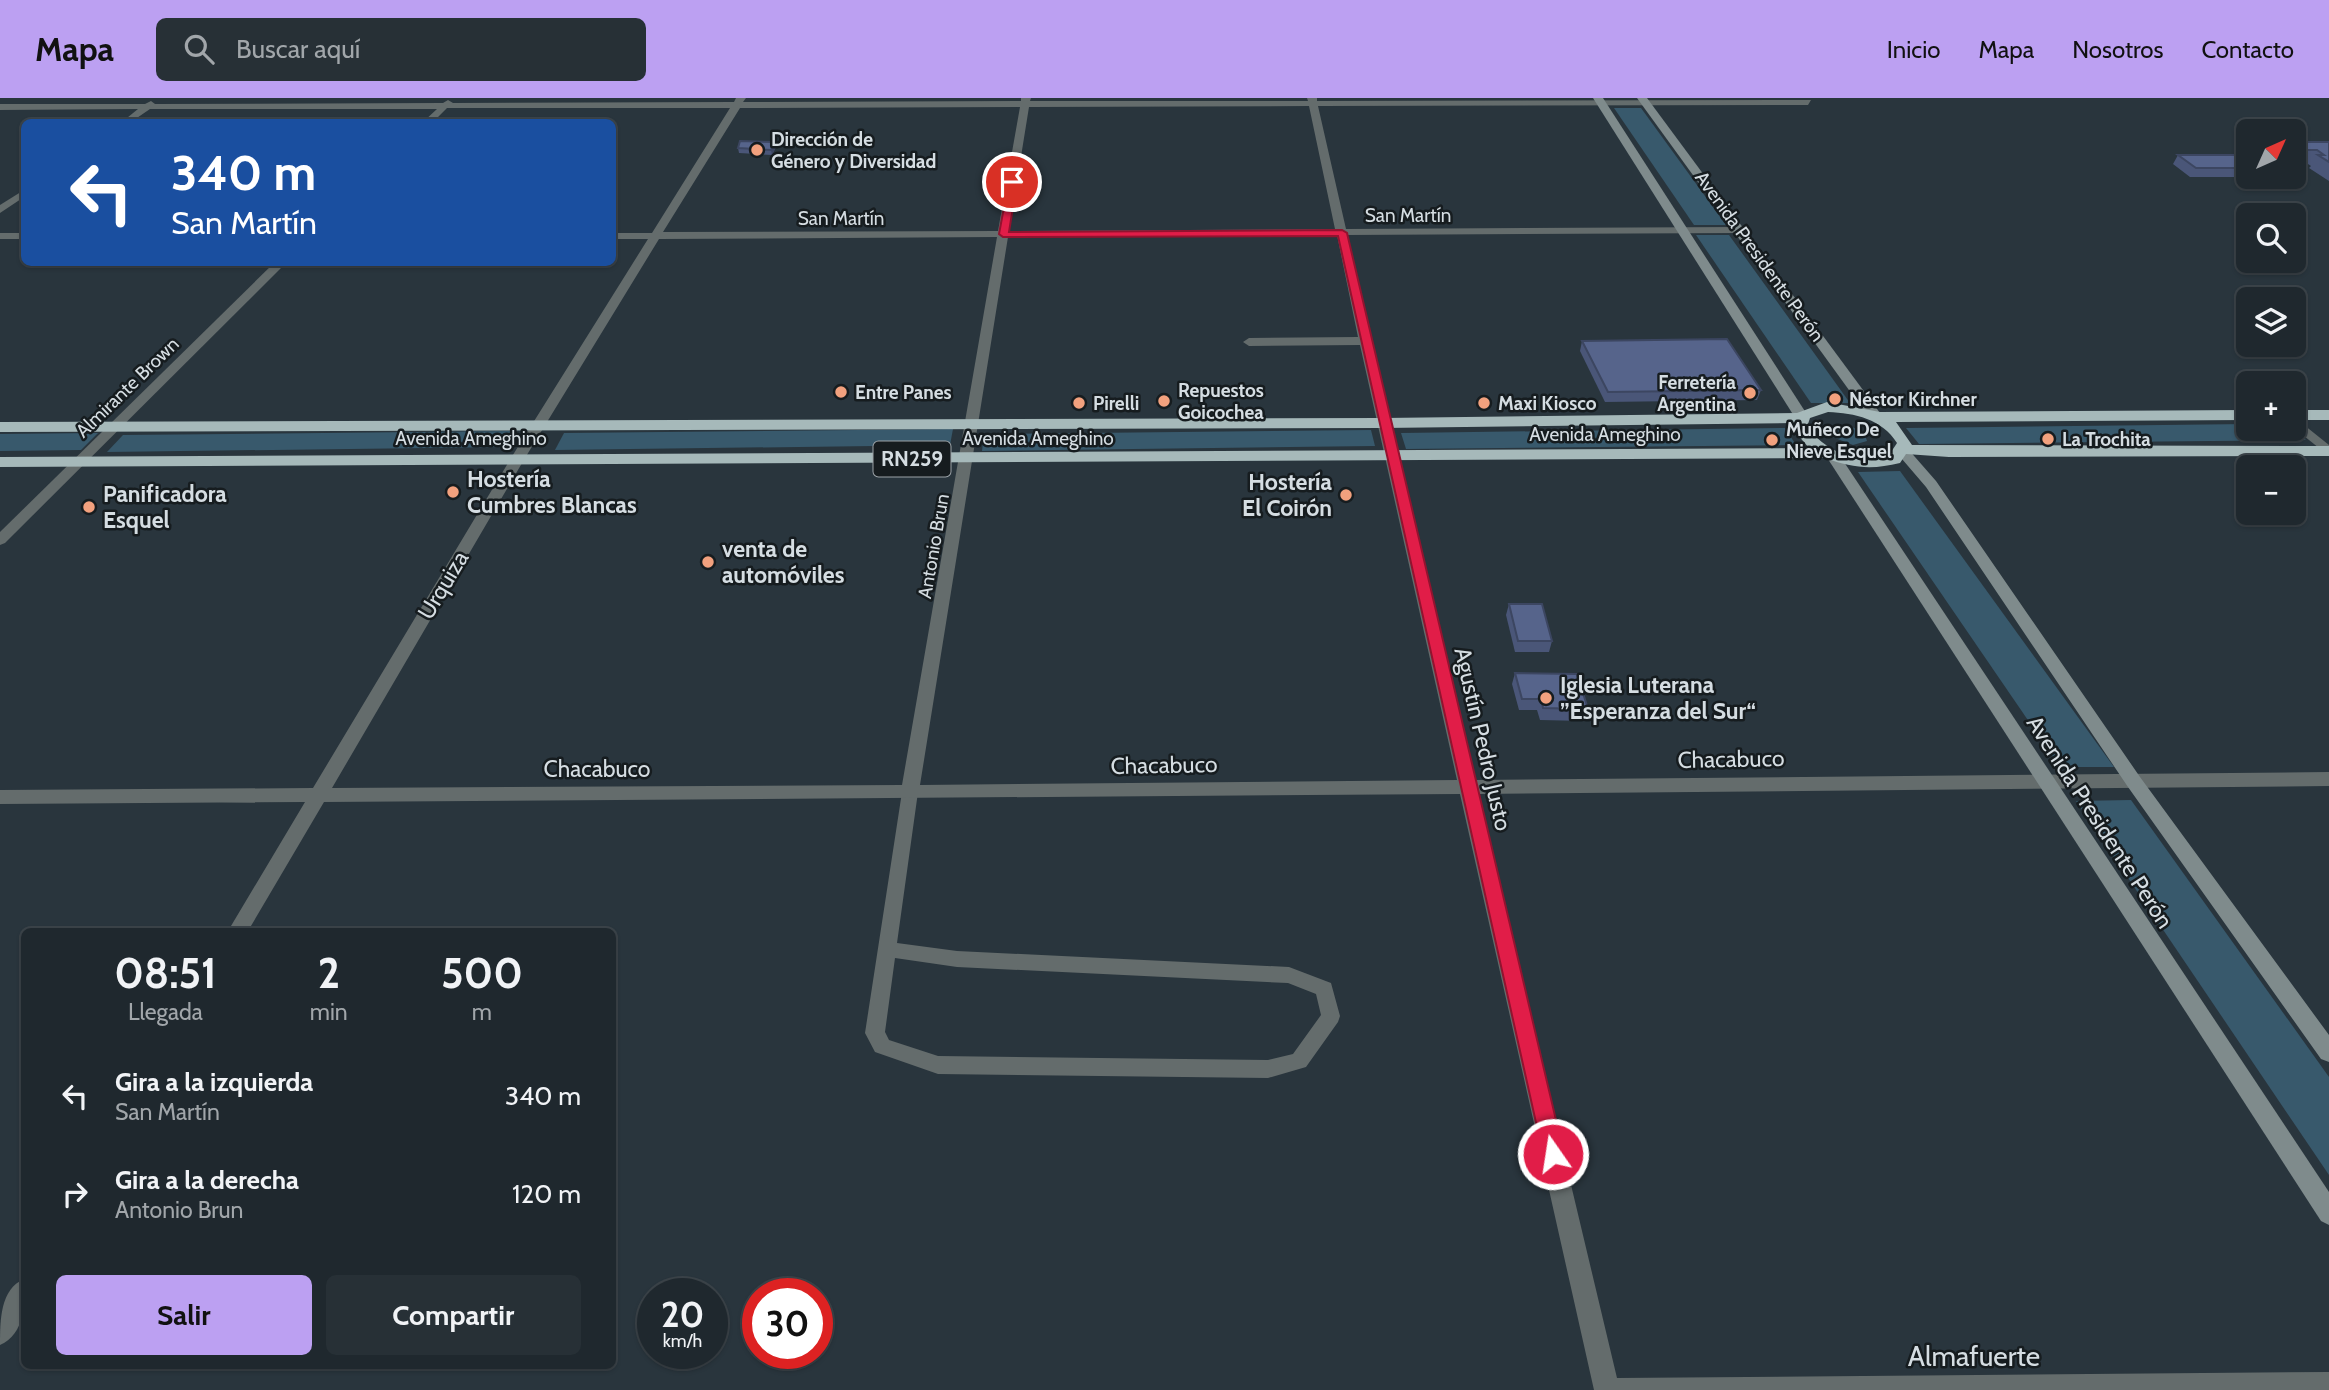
<!DOCTYPE html>
<html lang="es">
<head>
<meta charset="utf-8">
<style>
	:root { --surface:#1f282e; --page:#273036; --text:#f1f3f6; --muted:#a1a6aa; --line:#3c444a; --accent:#bca0f2 }
	body { margin:0; font-family:Cabin,sans-serif; background:var(--page); color:var(--text); height:100vh; display:flex; flex-direction:column; font-size:26px; white-space:nowrap }
	* { box-sizing:border-box; margin:0 }
	p { font-size:23px; color:var(--muted) }
	.icon { flex:none; width:38px; height:38px; fill:none; stroke:currentColor; stroke-width:2; stroke-linecap:round; stroke-linejoin:round }
	.map { position:relative; flex:1; overflow:hidden }
	.drawer { position:absolute; left:21px; top:830px; width:595px; height:441px; display:flex; flex-direction:column; background:var(--surface); border-radius:10px; box-shadow:0 2px 5px #0004,0 0 0 2px var(--line) }
	.drawer>* { flex:none }
	.guide { position:absolute; left:21px; top:21px; width:595px; height:147px; border-radius:10px; box-shadow:0 2px 5px #0004,0 0 0 2px var(--line); background:#1a4fa0; color:#fff; overflow:hidden }
	.needle { width:46px; rotate:45deg }
	.tools { position:absolute; left:2236px; top:21px; display:grid; gap:14px }
	.tools a { display:grid; place-items:center; width:70px; height:70px; border-radius:10px; background:var(--surface); box-shadow:0 2px 5px #0004,0 0 0 2px var(--line); font-size:35px }
	.speed { position:absolute; left:637px; top:1180px; display:flex; gap:14px; font-size:35px; font-weight:700; text-align:center }
	.speed>* { display:grid; place-content:center; width:91px; height:91px; border-radius:50%; background:var(--surface); box-shadow:0 2px 5px #0004,0 0 0 2px var(--line); line-height:1 }
	.speed small { font-size:18px; font-weight:400 }
	.speed .limit { border:10px solid #d22; background:#fff; color:#111 }
	.pin { position:absolute; display:grid; place-items:center; width:60px; height:60px; color:#fff; margin:-30px; border:4px solid #fff; border-radius:50%; box-shadow:0 2px 7px #0007 }
	.me { position:absolute; width:77px; margin:-38px; rotate:347deg; stroke-linejoin:round; filter:drop-shadow(0 0 5px #0008) }
	.turn { display:flex; align-items:center; gap:24px; height:147px; padding:0 35px; font-size:32px }
	.turn .icon { width:91px; height:91px; stroke-width:2.5 }
	.turn b { display:block; font-size:49px; line-height:60px }
	.eta { display:flex; justify-content:space-evenly; align-items:center; height:119px; text-align:center }
	.eta b { font-size:42px; font-weight:800; line-height:49px }
	.primary-button { display:flex; gap:14px; margin-top:auto; padding:14px 35px }
	.primary-button a { flex:1; height:80px; border-radius:10px; background:var(--accent); color:#111; font-size:28px; font-weight:800; line-height:80px; text-align:center }
	.primary-button a+a { background:var(--page); color:var(--text) }
	ul { padding:0; list-style:none }
	li { display:flex; align-items:center; gap:21px; height:98px; padding:0 35px }
	li div { flex:1 }
	li b { display:block; font-size:26px }
	li em { font-style:normal }
	header { display:flex; align-items:center; gap:42px; box-sizing:border-box; height:98px; padding:0 35px; background:var(--accent); color:#111 }
	header strong { font-size:33px }
	nav { display:flex; gap:38px; margin-inline-start:auto; font-size:24px }
	.search { width:490px; height:63px; background:var(--page); display:flex; align-items:center; gap:18px; box-sizing:border-box; padding:0 24px; border-radius:10px; color:var(--muted); font-size:26px }
	.map>svg:first-child { display:block }
	.green { fill:#38596c }
	.lines { fill:none; stroke-linecap:round; stroke-linejoin:round }
	.lane { fill:#646c6c; fill-rule:evenodd }
	.street { fill:#646c6c; fill-rule:evenodd }
	.secondary { fill:#7f8b8c; fill-rule:evenodd }
	.highway { fill:#a6b9ba; fill-rule:evenodd }
	.wall { fill:#4a5678 }
	.shaded-wall { fill:#3c4661 }
	.building { fill:#56648b; stroke:#3c4661; stroke-width:2 }
	.route { fill:#e11d48; stroke:#92132f; stroke-width:2 }
	.poi-dot { fill:#f2a17e; stroke:#161c1f; stroke-width:2.5 }
	.labels { text-anchor:middle; stroke-width:5; stroke-linejoin:round; paint-order:stroke }
	.far-poi-label { font-size:19px; font-weight:bold; fill:#d5dde2; stroke:#161c1f; text-anchor:start }
	.far-street-label { font-size:19px; fill:#d5dde2; stroke:#161c1f }
	.shield { fill:#161c1f; stroke:#9ca3a8; stroke-width:2 }
	.shield-label { font-size:21px; font-weight:bold; fill:#d5dde2 }
	.poi-label { font-size:23px; font-weight:bold; fill:#d5dde2; stroke:#161c1f; text-anchor:start }
	.street-label { font-size:23px; fill:#d5dde2; stroke:#161c1f }
	.near-street-label { font-size:28px; fill:#d5dde2; stroke:#161c1f }
</style>
</head>
<body>
<header>
<strong>Mapa</strong>
<div class="search"><svg class="icon" aria-label="search" viewBox="0 0 24 24"><circle cx="10" cy="10" r="6"/><path d="M15 15l6 6"/></svg>Buscar aquí</div>
<nav><a>Inicio</a><a>Mapa</a><a>Nosotros</a><a>Contacto</a></nav>
</header>
<div class="map">
<svg width="2329" height="1292" viewBox="0 0 2329 1292">
	<rect width="100%" height="100%" fill="#29353d"/>
	<!-- green -->
	<g class="green">
		<path d="M1614 10H1641L1726 127H1694Z"/>
		<path d="M1696 137H1729L1850 305H1811Z"/>
		<path d="M2249 326V331H2293L2306 342 1919 346 1906 330Z"/>
		<path d="M1847 327 1864 334 1867 343 1853 347 1830 338 1831 329Z"/>
		<path d="M1785 330 1796 347 1406 351 1401 335Z"/>
		<path d="M953 331 950 347 555 352 564 335Z"/>
		<path d="M1371 332 1375 348 982 353 984 336Z"/>
		<path d="M514 333 504 349 107 354 123 337Z"/>
		<path d="M98 335 81 352 0 353V336Z"/>
		<path d="M1900 373 2114 669H2060L1858 374Z"/>
		<path d="M2131 702 2329 979V1077L2076 703Z"/>
	</g>
	<g class="lines">
		<!-- lane -->
		<path class="lane" d="M910 688 916 690 918 694 897 845 957 853 1289 869 1331 885 1340 918 1338 924 1306 969 1268 980 938 976 875 954 865 935 902 694 904 690ZM895 860 957 869 1288 885 1316 896 1321 917 1293 956 1268 962 938 958 889 942 885 934Z"/>
		<!-- street -->
		<g class="street">
			<path d="M736 0H746L743 4 1021 3V0H1031L1030 3H1308L1307 0H1317V3L1811 2 1808 7 1318 8 1346 131 1741 129 1746 132 1741 135 1347 137 1475 682 2329 674V688L1478 696 1617 1280 2329 1274V1292H1594L1460 696 324 704 248 833H228L305 704 0 706V692L313 690 511 360 648 141H612V135H652L730 10H447L433 24H423L437 11H150L131 24H122L138 11 0 12V6H145L151 3 155 6 443 5 448 2 453 5 734 4ZM1309 8 1335 131 1009 133 1029 9ZM1020 9 998 133 663 134 740 10ZM1337 137 1358 239 1249 240 1243 244 1249 248 1360 247 1457 682 920 687 1008 139ZM997 139 902 687 332 690 525 360 659 141Z"/>
			<path d="M24 92V99L0 115V107Z"/>
			<rect x="0" y="135" width="24" height="6"/>
			<path d="M275 164H287L5 445 0 447V434Z"/>
			<path d="M2294 319 2329 347V358L2294 330Z"/>
			<path d="M24 1181C26 1204 25 1236 0 1247 0 1223 0 1191 24 1181Z"/>
		</g>
		<!-- secondary -->
		<g class="secondary">
			<path d="M1593 0H1603L1808 318 1806 321 1801 322 1794 318Z"/>
			<path d="M1637 0H1647L1880 315V321H1870Z"/>
			<path d="M1903 350 1908 351 1936 383 2140 679 2329 937V964L2321 961 2128 689 1926 389 1896 354Z"/>
			<path d="M1833 354 1840 358 2329 1094V1127L2321 1123 1826 358Z"/>
		</g>
		<!-- highway -->
		<g class="highway">
			<path d="M1827 304 1880 314 2249 312V322L1896 324 1912 347 2329 348V358L1949 359 1906 356 1900 365C1872 372 1852 370 1825 360L0 369V359L1809 350 1791 329 1793 325 1383 330 0 334V324L1383 320 1797 315ZM1828 314C1855 315 1882 321 1897 345 1894 349 1891 356 1886 358 1862 372 1821 349 1807 329L1810 320Z"/>
			<rect x="2294" y="312" width="35" height="10"/>
		</g>
	</g>
	<!-- wall -->
	<g class="wall">
		<path d="M2294 44H2329V83L2309 70 2311 68 2308 66H2294Z"/>
		<path d="M776 49 772 57 739 55 738 50Z"/>
		<path d="M2178 57H2249V79H2282H2190L2173 66Z"/>
		<path d="M1582 243 1761 292 1757 302 1605 304 1580 253Z"/>
		<path d="M1509 506 1552 543 1549 554H1515L1506 517Z"/>
		<path d="M1515 575 1588 611 1584 623 1540 622 1537 612H1519L1512 586Z"/>
	</g>
	<!-- shaded-wall -->
	<path class="shaded-wall" d="M775 44 776 49 772 57 771 52Z"/>
	<!-- building -->
	<g class="building">
		<path d="M740 43 775 44 771 52 738 50Z"/>
		<path d="M2294 44H2329V64L2318 57H2324L2317 52H2294Z"/>
		<path d="M2178 57H2249V70H2196Z"/>
		<path d="M1727 241 1761 292 1608 294 1582 243Z"/>
		<path d="M1509 506H1542L1552 543H1518Z"/>
		<path d="M1515 575 1577 576 1588 611 1543 610 1541 601H1522Z"/>
	</g>
	<!-- route -->
	<path class="route" d="M1009 82 1017 84 1009 134 1342 132 1347 135 1564 1056 1560 1063 1553 1066 1546 1063 1543 1056 1338 138 1003 139 999 136Z"/>
	<!-- markers -->
	<g class="poi-dot">
		<circle cx="757" cy="52" r="7"/>
		<circle cx="841" cy="294" r="7"/>
		<circle cx="1750" cy="295" r="7"/>
		<circle cx="1835" cy="301" r="7"/>
		<circle cx="1164" cy="303" r="7"/>
		<circle cx="1079" cy="305" r="7"/>
		<circle cx="1484" cy="305" r="7"/>
		<circle cx="2048" cy="341" r="7"/>
		<circle cx="1772" cy="342" r="7"/>
		<circle cx="453" cy="394" r="7"/>
		<circle cx="1346" cy="397" r="7"/>
		<circle cx="89" cy="409" r="7"/>
		<circle cx="708" cy="464" r="7"/>
		<circle cx="1546" cy="600" r="7"/>
	</g>
	<g class="labels">
		<!-- far-poi labels -->
		<g class="far-poi-label">
			<text x="771" y="48">Dirección de<tspan x="771" dy="22">Género y Diversidad</tspan></text>
			<text x="1736" y="291" text-anchor="end">Ferretería<tspan x="1736" dy="22">Argentina</tspan></text>
			<text x="1178" y="299">Repuestos<tspan x="1178" dy="22">Goicochea</tspan></text>
			<text x="855" y="301">Entre Panes</text>
			<text x="1849" y="308">Néstor Kirchner</text>
			<text x="1093" y="312">Pirelli</text>
			<text x="1498" y="312">Maxi Kiosco</text>
			<text x="1786" y="338">Muñeco De<tspan x="1786" dy="22">Nieve Esquel</tspan></text>
			<text x="2062" y="348">La Trochita</text>
		</g>
		<!-- far-street labels -->
		<g class="far-street-label">
			<text x="1408" y="124">San Martín</text>
			<text x="841" y="127">San Martín</text>
			<text transform="translate(1760 158) rotate(54)" y="7">Avenida Presidente Perón</text>
			<text transform="translate(127 289) rotate(-44)" y="7">Almirante Brown</text>
			<text x="1605" y="343">Avenida Ameghino</text>
			<text x="471" y="347">Avenida Ameghino</text>
			<text x="1038" y="347">Avenida Ameghino</text>
			<text transform="translate(933 448) rotate(-80)" y="7">Antonio Brun</text>
		</g>
		<!-- shield labels -->
		<rect class="shield" x="873.5" y="343.5" width="77" height="35" rx="5"/>
		<g class="shield-label">
			<text x="912" y="368">RN259</text>
		</g>
		<!-- poi labels -->
		<g class="poi-label">
			<text x="467" y="389">Hostería<tspan x="467" dy="26">Cumbres Blancas</tspan></text>
			<text x="1332" y="392" text-anchor="end">Hostería<tspan x="1332" dy="26">El Coirón</tspan></text>
			<text x="103" y="404">Panificadora<tspan x="103" dy="26">Esquel</tspan></text>
			<text x="722" y="459">venta de<tspan x="722" dy="26">automóviles</tspan></text>
			<text x="1560" y="595">Iglesia Luterana<tspan x="1560" dy="26">”Esperanza del Sur“</tspan></text>
		</g>
		<!-- street labels -->
		<g class="street-label">
			<text transform="translate(443 487) rotate(-59)" y="8">Urquiza</text>
			<text transform="translate(1483 641) rotate(77)" y="8">Agustín Pedro Justo</text>
			<text transform="translate(1731 661) rotate(-1)" y="8">Chacabuco</text>
			<text transform="translate(1164 667) rotate(-1)" y="8">Chacabuco</text>
			<text x="597" y="679">Chacabuco</text>
			<text transform="translate(2100 724) rotate(57)" y="8">Avenida Presidente Perón</text>
		</g>
		<!-- near-street labels -->
		<g class="near-street-label">
			<text x="1974" y="1268">Almafuerte</text>
		</g>
	</g>
</svg>
<div class="tools">
<a><svg class="needle" viewBox="-14 -14 28 28"><path d="M0-13l5 13h-10z" fill="#e53935"/><path d="M0 13l5-13h-10z" fill="#a1a6aa"/></svg></a>
<a><svg class="icon" aria-label="search" viewBox="0 0 24 24"><circle cx="10" cy="10" r="6"/><path d="M15 15l6 6"/></svg></a>
<a><svg class="icon" aria-label="layers" viewBox="0 0 24 24"><path d="M12 4l9 5-9 5-9-5zM3 14l9 5 9-5"/></svg></a>
<a>+</a>
<a>−</a>
</div>
<div class="speed"><div>20<small>km/h</small></div><div class="limit">30</div></div>
<div class="pin" style="left:1012px;top:84px;background:#d93025"><svg class="icon" aria-label="arrive" viewBox="0 0 24 24"><path d="M6 21V4h12l-3 4 3 4H6"/></svg></div>
<svg class="me" style="left:1553px;top:1056px" viewBox="-20 -20 40 40"><circle r="17" fill="#e11d48" stroke="#fff" stroke-width="3"/><path d="M0-11L8 9 0 5-8 9z" fill="#fff"/></svg>
<div class="guide">
<div class="turn"><svg class="icon" aria-label="left" viewBox="0 0 24 24"><path d="M17 20v-9H6M10 6l-5 5 5 5"/></svg><div><b>340 m</b>San Martín</div></div>
</div>
<section class="drawer">
<div class="eta">
<div><b>08:51</b><p>Llegada</p></div>
<div><b>2</b><p>min</p></div>
<div><b>500</b><p>m</p></div>
</div>
<ul>
<li><svg class="icon" aria-label="left" viewBox="0 0 24 24"><path d="M17 20v-9H6M10 6l-5 5 5 5"/></svg><div><b>Gira a la izquierda</b><p>San Martín</p></div><em>340 m</em></li>
<li><svg class="icon" aria-label="right" viewBox="0 0 24 24"><path d="M7 20v-9h11M14 6l5 5-5 5"/></svg><div><b>Gira a la derecha</b><p>Antonio Brun</p></div><em>120 m</em></li>
</ul>
<div class="primary-button"><a>Salir</a><a>Compartir</a></div>
</section>
</div>
</body>
</html>
